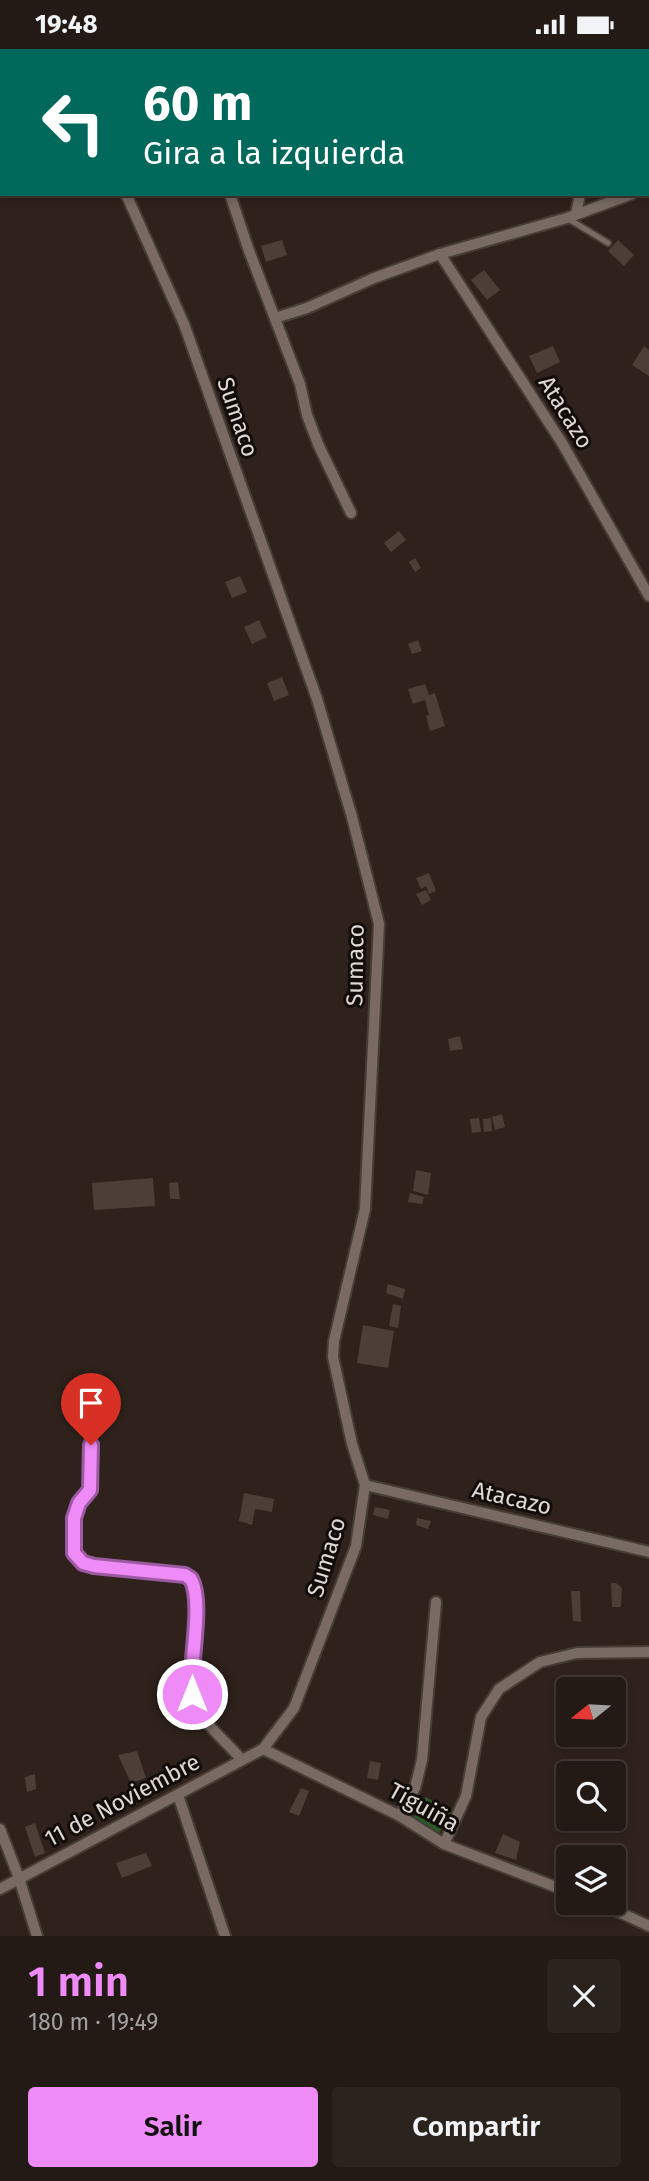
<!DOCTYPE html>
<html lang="es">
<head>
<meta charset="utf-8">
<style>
	:root { --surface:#231a15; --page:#2b231e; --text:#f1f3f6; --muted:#a3a1a0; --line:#403834; --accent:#ef8bf7 }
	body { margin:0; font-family:"Fira Sans",sans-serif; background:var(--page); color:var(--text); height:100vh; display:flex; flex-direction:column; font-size:26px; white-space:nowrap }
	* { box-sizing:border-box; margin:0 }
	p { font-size:23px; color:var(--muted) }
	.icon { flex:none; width:38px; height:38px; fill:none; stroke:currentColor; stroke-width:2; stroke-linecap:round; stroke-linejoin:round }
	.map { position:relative; height:1887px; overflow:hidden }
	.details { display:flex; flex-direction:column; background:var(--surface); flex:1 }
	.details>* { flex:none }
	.guide { position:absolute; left:0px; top:0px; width:649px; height:147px; box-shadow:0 4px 10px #0003,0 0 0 2px var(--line); background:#00695c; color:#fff; overflow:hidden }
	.needle { width:46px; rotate:252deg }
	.controls { position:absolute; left:556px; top:1628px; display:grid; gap:14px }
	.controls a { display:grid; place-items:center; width:70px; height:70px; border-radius:7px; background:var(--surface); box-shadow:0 4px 10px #0003,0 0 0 2px var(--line); font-size:35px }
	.pin { position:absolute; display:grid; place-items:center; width:60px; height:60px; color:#fff; margin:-72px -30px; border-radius:50% 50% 50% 0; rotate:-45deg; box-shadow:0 0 7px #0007 }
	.pin .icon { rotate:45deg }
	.me { position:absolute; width:77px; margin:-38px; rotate:0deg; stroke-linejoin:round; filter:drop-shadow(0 0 5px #0008) }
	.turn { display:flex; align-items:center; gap:24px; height:147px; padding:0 28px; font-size:32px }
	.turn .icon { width:91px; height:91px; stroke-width:2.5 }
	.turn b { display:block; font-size:49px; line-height:60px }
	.round { display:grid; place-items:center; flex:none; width:74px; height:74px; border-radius:7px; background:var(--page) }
	.overview { display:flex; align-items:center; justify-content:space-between; height:119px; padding:0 28px }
	h1 { font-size:42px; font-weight:600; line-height:52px; color:var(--accent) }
	.primary-button { display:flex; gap:14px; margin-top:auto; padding:14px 28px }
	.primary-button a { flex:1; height:80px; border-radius:7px; background:var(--accent); color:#111; font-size:28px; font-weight:600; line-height:80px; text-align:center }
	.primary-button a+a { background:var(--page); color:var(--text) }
	.status { display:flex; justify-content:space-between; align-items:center; height:49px; padding:0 35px; background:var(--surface); direction:ltr }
	.status svg { height:19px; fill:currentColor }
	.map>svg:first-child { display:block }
	.green { fill:#2c5825 }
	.building { fill:#4c3f38 }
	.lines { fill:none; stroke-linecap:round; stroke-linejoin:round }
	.lane-casing { stroke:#463d37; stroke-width:9 }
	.street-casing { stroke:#463d37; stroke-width:14 }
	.lane { stroke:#796b63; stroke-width:5 }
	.street { stroke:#796b63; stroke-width:10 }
	.route-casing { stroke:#9b5aa1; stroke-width:18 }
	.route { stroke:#ef8bf7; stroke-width:12 }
	.labels { text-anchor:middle; stroke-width:6; stroke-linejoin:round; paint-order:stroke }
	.street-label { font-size:23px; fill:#e0d8d4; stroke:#130d0a }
</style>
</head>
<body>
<div class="status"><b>19:48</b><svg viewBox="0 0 49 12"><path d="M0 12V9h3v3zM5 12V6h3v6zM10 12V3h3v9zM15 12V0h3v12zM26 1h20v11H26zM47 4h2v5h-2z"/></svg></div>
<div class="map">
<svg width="649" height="1887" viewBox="0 0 649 1887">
	<rect width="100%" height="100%" fill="#2f221c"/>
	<!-- green -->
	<path class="green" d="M426 1748 451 1763 439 1784 413 1769Z"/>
	<!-- building -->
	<g class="building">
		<path d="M282 191 287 206 266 213 261 197Z"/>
		<path d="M618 191 634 206 624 217 608 202Z"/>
		<path d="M484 221 500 241 487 251 471 231Z"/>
		<path d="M553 297 560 313 537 324 529 307Z"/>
		<path d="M644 297 649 301V327L632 316Z"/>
		<path d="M399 482 406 491 391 503 384 494Z"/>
		<path d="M415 509 421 519 415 523 409 513Z"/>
		<path d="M240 527 247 543 232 549 225 533Z"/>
		<path d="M259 571 267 588 252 595 244 578Z"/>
		<path d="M418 591 422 602 412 605 408 595Z"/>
		<path d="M282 628 289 646 274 652 267 634Z"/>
		<path d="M425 635 429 646 435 644 445 677 430 682 426 667 429 666 425 651 413 655 408 640Z"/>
		<path d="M429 824 436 842 429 845 426 837 421 840 416 829Z"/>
		<path d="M426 841 431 851 422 856 416 845Z"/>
		<path d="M460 987 463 1000 450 1002 448 990Z"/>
		<path d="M502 1065 505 1078 495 1081 492 1068Z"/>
		<path d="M479 1069 481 1083 472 1084 470 1070Z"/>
		<path d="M491 1069 492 1082 484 1083 483 1070Z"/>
		<path d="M416 1121 431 1124 428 1146 413 1142Z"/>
		<path d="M153 1129 155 1157 94 1161 92 1134Z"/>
		<path d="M178 1133 180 1150H170L169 1134Z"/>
		<path d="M410 1144 424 1148 422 1155 408 1153Z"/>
		<path d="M388 1235 405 1240 403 1250 386 1244Z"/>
		<path d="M393 1255 401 1257 398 1279 389 1277Z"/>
		<path d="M363 1276 394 1282 388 1319 357 1314Z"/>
		<path d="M244 1444 274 1450 272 1463 255 1460 252 1476 239 1472Z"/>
		<path d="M375 1458 390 1461 388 1470 373 1466Z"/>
		<path d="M417 1469 431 1472 428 1480 416 1476Z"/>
		<path d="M611 1534H616L622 1539 621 1558H612Z"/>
		<path d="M571 1542H580L581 1573 573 1572Z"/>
		<path d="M137 1702 146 1729 131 1734 118 1706Z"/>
		<path d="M370 1712 381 1714 378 1731 367 1729Z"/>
		<path d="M35 1725 36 1740 27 1743 25 1728Z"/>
		<path d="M301 1739 309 1742 299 1767 289 1763Z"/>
		<path d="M35 1774 45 1804 35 1808 25 1778Z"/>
		<path d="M503 1785 520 1793 516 1811 495 1804Z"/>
		<path d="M146 1804 152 1817 122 1829 116 1814Z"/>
	</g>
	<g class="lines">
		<!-- lane casing -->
		<g class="lane-casing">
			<path id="lane" d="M567 169 608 194"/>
		</g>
		<!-- street casing -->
		<g class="street-casing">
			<g id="street">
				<path d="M86 0V2"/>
				<path d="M190 0 191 2"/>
				<path d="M568 0V2"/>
				<path d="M648 140 649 139"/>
				<path d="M230 145 248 199 300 335 307 366 318 395 351 464"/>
				<path d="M576 165 580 145"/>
				<path d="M440 205 562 394 649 547"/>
				<path d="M275 269 307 259 374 229 440 205 567 169 632 145"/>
				<path d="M90 1374 92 1420 90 1441 79 1454 74 1469V1504L83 1514 94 1517 185 1526 191 1529C207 1560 181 1620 196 1655 205 1677 226 1692 241 1710"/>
				<path d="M365 1436 649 1503"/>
				<path d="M263 1700 400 1767 444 1795 569 1843"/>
				<path d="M178 1746 225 1887"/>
				<path d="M400 1767 415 1739 422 1711 436 1553"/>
				<path d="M0 1780 19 1829 37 1887"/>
				<path d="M444 1795 466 1747 481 1668 499 1640 540 1613 577 1604 649 1603"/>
				<path d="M0 1840 263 1700 294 1659 356 1497 365 1436 352 1395 333 1308 334 1292 365 1160 379 875 352 768 317 650 184 275 126 145"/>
				<path d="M597 1853 649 1877"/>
			</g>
		</g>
		<!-- lane -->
		<use href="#lane" class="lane"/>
		<!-- street -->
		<use href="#street" class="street"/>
	</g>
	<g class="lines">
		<!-- route casing -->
		<g class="route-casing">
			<path id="route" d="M91 1396 90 1441 79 1454 74 1469V1504L83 1514 94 1517 185 1526 191 1530C204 1554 189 1614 192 1645"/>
		</g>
		<!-- route -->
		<use href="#route" class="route"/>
	</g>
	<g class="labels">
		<!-- street labels -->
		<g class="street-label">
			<text transform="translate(566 363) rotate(58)" y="8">Atacazo</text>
			<text transform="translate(238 368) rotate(71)" y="8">Sumaco</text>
			<text transform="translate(355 916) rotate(-89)" y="8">Sumaco</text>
			<text transform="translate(512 1449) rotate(13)" y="8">Atacazo</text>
			<text transform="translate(326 1508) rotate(-73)" y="8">Sumaco</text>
			<text transform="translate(122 1751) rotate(-28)" y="8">11 de Noviembre</text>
			<text transform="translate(424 1758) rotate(29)" y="8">Tiguiña</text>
		</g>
	</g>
</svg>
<div class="controls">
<a><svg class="needle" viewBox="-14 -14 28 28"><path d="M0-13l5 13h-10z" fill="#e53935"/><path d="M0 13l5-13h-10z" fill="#a3a1a0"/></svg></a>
<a><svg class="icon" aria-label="search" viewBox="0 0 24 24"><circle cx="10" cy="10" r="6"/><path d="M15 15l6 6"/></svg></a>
<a><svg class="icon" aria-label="layers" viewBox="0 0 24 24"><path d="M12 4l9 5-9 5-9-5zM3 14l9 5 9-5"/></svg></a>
</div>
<div class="pin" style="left:91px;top:1396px;background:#d93025"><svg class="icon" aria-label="arrive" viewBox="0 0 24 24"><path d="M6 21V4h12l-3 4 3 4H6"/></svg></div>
<svg class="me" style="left:192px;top:1645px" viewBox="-20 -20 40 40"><circle r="17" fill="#ef8bf7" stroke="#fff" stroke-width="3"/><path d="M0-11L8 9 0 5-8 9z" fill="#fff"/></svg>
<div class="guide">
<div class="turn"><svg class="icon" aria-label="left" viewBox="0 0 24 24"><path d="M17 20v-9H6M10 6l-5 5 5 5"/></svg><div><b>60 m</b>Gira a la izquierda</div></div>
</div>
</div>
<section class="details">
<div class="overview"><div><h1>1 min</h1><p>180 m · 19:49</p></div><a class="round"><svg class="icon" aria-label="close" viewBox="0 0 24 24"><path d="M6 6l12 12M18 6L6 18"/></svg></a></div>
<div class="primary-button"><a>Salir</a><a>Compartir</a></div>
</section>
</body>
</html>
